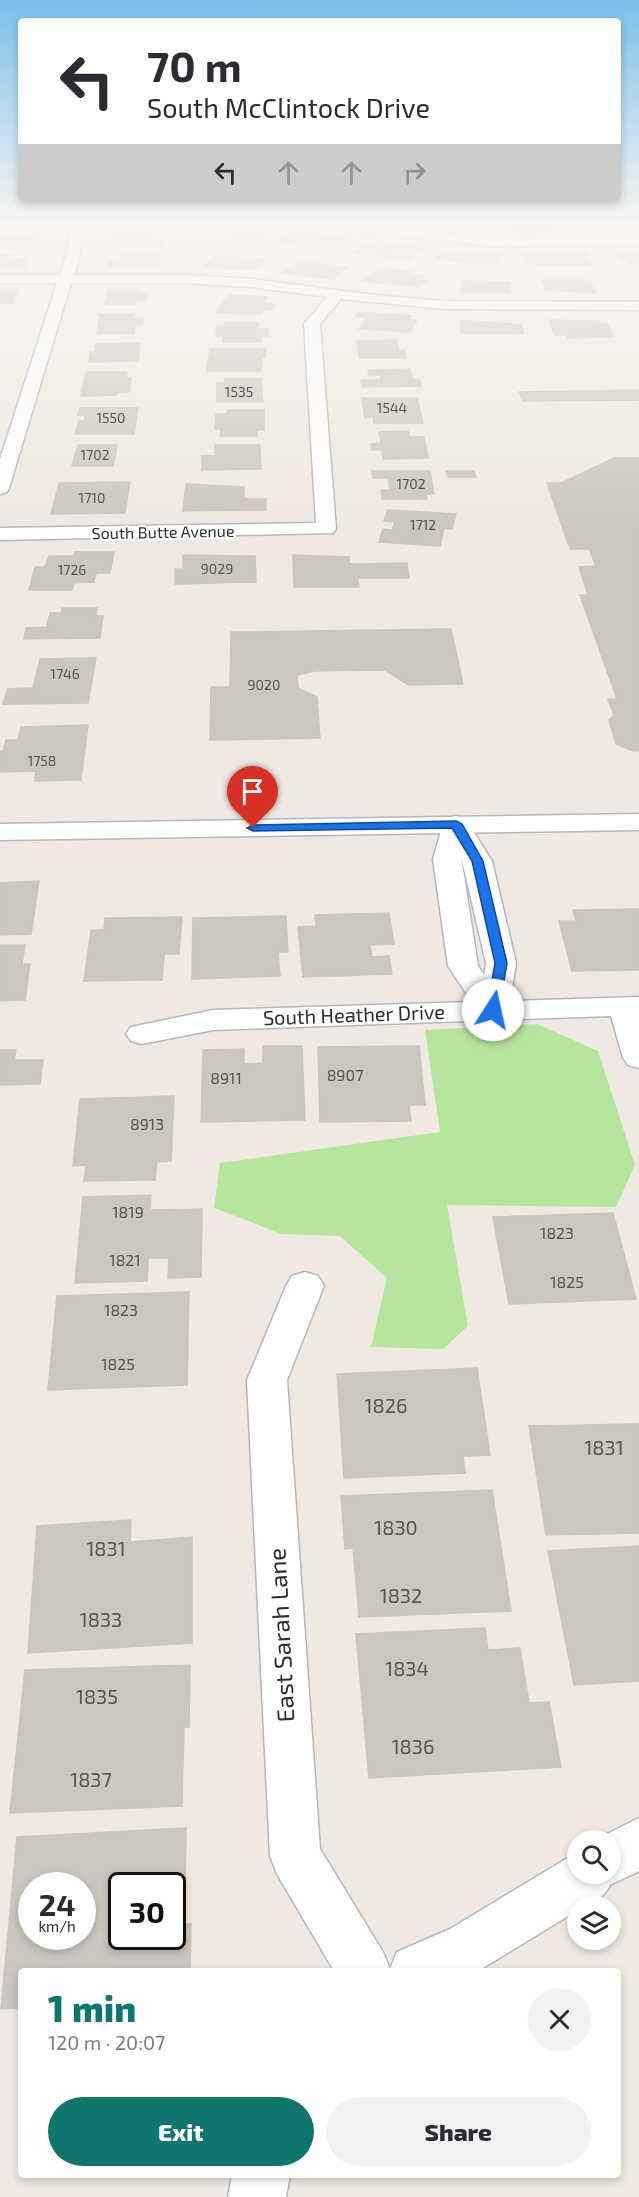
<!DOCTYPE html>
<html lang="en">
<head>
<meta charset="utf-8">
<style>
	:root { --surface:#fff; --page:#f2f2f3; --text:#2b2b33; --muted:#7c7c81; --accent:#0f766e }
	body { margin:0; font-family:"Exo 2",sans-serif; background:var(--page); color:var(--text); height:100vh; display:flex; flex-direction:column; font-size:22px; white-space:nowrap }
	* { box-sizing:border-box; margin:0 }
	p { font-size:20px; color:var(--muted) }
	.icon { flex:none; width:33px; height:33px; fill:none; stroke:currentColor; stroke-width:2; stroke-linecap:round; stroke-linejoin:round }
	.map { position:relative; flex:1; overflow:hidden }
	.details { position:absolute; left:18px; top:1968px; width:603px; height:210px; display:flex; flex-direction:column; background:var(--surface); border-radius:6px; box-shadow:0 3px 9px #0003 }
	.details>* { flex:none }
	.hud { position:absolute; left:18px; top:18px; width:603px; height:183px; border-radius:6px; box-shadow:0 3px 9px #0003; background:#fff; color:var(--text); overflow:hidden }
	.fabs { position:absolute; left:567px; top:1830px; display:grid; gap:12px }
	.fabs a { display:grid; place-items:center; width:54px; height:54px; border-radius:50%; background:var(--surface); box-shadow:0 3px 9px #0003; font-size:30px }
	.speed { position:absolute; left:18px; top:1872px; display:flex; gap:12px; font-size:30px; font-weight:700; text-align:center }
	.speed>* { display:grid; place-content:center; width:78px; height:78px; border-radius:50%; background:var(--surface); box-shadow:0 3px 9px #0003; line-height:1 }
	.speed small { font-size:15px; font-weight:400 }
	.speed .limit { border:3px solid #111; border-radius:9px; background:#fff; color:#111 }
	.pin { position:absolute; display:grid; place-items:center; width:51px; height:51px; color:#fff; margin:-62px -26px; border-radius:50% 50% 50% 0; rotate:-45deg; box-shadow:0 0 6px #0007 }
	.pin .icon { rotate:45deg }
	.me { position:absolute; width:66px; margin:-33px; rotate:10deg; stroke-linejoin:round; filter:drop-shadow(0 0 4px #0008) }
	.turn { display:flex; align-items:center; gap:21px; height:126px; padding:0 30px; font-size:27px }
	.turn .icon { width:78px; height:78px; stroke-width:2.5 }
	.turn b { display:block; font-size:42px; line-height:51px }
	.lanes { display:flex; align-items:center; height:57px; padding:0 30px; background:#0003; justify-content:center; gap:30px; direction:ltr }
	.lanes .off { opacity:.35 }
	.round { display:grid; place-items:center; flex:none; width:63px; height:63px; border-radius:32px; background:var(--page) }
	.summary { display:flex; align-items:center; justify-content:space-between; height:102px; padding:0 30px }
	h1 { font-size:36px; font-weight:800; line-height:45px; color:var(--accent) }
	.cta { display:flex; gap:12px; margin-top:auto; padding:12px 30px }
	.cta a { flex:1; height:69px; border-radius:36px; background:var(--accent); color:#fff; font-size:24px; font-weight:800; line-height:69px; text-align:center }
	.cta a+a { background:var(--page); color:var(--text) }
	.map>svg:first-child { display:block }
	.green { fill:#b6e59e }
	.building { fill:#cbc7bf; stroke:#cbc5ba; stroke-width:1.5; fill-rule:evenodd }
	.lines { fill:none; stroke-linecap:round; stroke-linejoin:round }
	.street-casing { stroke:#b4b7c1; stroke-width:3 }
	.secondary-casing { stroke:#b4b7c1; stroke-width:3 }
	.street { fill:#fff; fill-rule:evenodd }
	.secondary { fill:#fff; fill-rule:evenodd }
	.route { fill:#1a73e8; stroke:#114b97; stroke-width:1.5 }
	.labels { text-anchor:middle; stroke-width:4.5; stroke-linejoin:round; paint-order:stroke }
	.far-number-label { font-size:14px; fill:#555452 }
	.far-street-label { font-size:16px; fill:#2e2e2e; stroke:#fff }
	.number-label { font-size:16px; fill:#555452 }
	.street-label { font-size:20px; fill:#2e2e2e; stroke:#fff }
	.near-number-label { font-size:20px; fill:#555452 }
	.near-street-label { font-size:24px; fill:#2e2e2e; stroke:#fff }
</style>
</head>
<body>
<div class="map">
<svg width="639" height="2197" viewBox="0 0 639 2197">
	<rect width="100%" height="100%" fill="#efe9e1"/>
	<!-- green -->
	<path class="green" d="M537 1024 598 1051 635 1165 616 1207 447 1205 468 1326 443 1349 371 1347 387 1278 340 1236 282 1234 214 1208 220 1163 440 1132 425 1030Z"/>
	<!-- building -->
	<g class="building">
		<path d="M0 222H24V225L32 224V229L0 230Z"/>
		<path d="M111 222H155L156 226 118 227 117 222Z"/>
		<path d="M221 222H258L277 231 240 236 213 223Z"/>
		<path d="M433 222H477L486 223 479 228 446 225 442 228 427 226Z"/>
		<path d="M507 222 552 223 557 232H512Z"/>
		<path d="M592 222H639V230L601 231 600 229H590L588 226H594Z"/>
		<path d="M293 232 349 238 333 248 277 242Z"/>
		<path d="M146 234V240H163V245L114 246 116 235Z"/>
		<path d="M0 235H33L32 241H25L24 248 0 249Z"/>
		<path d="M374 241 393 243 389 245 424 249 409 259 355 253Z"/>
		<path d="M442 250 478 252 502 253 496 264H478L436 259Z"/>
		<path d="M615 250H639V263H629L627 260H621Z"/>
		<path d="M521 252H585L593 266 527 264Z"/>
		<path d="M160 253 159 267H108L109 262H121L122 254Z"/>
		<path d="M0 254H12L10 259H27L24 268H0Z"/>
		<path d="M214 256 266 259 257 270 204 267Z"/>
		<path d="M301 260 319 262 317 264 348 267 333 279 281 273Z"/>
		<path d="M381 268 413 272 410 274 425 276 420 280 426 281 418 287 362 281Z"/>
		<path d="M541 280H589L596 293 546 290Z"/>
		<path d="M463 281 510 282 509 293 461 292Z"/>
		<path d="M0 289H18L14 303H0Z"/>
		<path d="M109 289H139L138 293H147L145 301H136L135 304H105Z"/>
		<path d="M228 295 268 297 264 304H275L272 310H263L260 314 216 313Z"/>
		<path d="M359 312 411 316 409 320H417L410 332 359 329 366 318 355 317Z"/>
		<path d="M100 314H134L133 319 143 318 142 324H135L134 333 97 334Z"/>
		<path d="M461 320 522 325 523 334 461 333Z"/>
		<path d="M549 320 598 321 600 324H607L614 337 568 338 567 335H555Z"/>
		<path d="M225 322H259L258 329H268V336H262V342H223V336H216L217 327 224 326Z"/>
		<path d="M397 340 399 350H405L406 358H359L357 341Z"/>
		<path d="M140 343 138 361 89 362 90 352H95L96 344Z"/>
		<path d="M210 349H266L265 357H262L261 371H207Z"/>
		<path d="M410 369 413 380H419L421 386 362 387 361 380H381L380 375H369L368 370Z"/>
		<path d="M86 372H127L126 378H131L129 392H118L117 395 81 396Z"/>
		<path d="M225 379H261L263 402H217V383H225Z"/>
		<path d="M639 390V400L523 401 519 392Z"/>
		<path d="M362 398H417L423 423H374L373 417 365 418Z"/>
		<path d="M80 408H138L134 434H75L79 421H84L86 415H78Z"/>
		<path d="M228 410H264V430H257V436H220L221 429H215L216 414H227Z"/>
		<path d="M408 431 409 437H424L428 458 383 459 382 450H372L371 444 381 443 379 432Z"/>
		<path d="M78 445H117L113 466H72Z"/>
		<path d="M215 445H260L261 469 202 470V456H215Z"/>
		<path d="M614 458H639V751H633L616 744 609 720 614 715 608 699H617L580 595H588L579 567 596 566 589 549H570L547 483H561Z"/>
		<path d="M372 471H430L434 494H426L427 499H382L381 490H390L388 478H373Z"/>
		<path d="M446 471H474L476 477H448Z"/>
		<path d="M130 482 125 513 51 514 59 483Z"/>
		<path d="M186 484 244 487V499H266V510L183 511Z"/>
		<path d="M388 510 456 514 452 529 444 528 440 546 379 542 383 529 392 530 395 522 384 521Z"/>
		<path d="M75 552H114L110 573H96L94 582 74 583 72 590H29L35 567H45L49 556H74Z"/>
		<path d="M183 555 255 556 256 582 175 584V569H183Z"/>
		<path d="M293 555 349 557V564L407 563 409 578H358L359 587H294Z"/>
		<path d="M62 608H97L96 616H103L100 638 24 639 26 628 47 627 50 613H61Z"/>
		<path d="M451 629 463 684 408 685 385 670 315 671 297 675 298 688 317 697 320 738 210 740 211 687H230L231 632Z"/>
		<path d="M96 658 88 703 3 704 8 689 33 688 40 659Z"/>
		<path d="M88 725 81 780 35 781 36 771 0 772V751H3L6 740H18L21 727Z"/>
		<path d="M39 881 31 934 0 935V883Z"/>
		<path d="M639 909V970L572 971 559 921H576L573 910Z"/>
		<path d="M389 913 394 944 370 945 372 957 389 956 392 974 303 977 298 927 316 926 315 915Z"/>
		<path d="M286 916 288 952H278L280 976 192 979 193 918Z"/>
		<path d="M182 917 179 954H164L162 980 84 981 91 930H104L105 918Z"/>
		<path d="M0 945H25L22 964H30L25 1000 0 1001Z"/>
		<path d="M263 1046H302L305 1120 201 1122 203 1050 244 1049V1064L263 1063Z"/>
		<path d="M419 1046 425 1105H409L411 1121 320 1122 318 1047Z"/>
		<path d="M0 1050H16L14 1060H43L40 1084 0 1085Z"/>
		<path d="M174 1096 171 1161 157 1162 155 1180 84 1181 86 1165 73 1166 80 1099Z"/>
		<path d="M151 1195 150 1210 202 1209 201 1277 168 1278 169 1258H148L147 1281 75 1283 83 1197Z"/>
		<path d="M613 1213 636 1299 509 1304 493 1217Z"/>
		<path d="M189 1292 187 1385 48 1390 57 1296Z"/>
		<path d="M477 1368 490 1455 463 1456 465 1473 344 1478 337 1374Z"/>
		<path d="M639 1424V1533L546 1535 529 1426Z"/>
		<path d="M492 1490 511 1611 359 1617 353 1548 345 1549 341 1496Z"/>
		<path d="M131 1520 130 1542 192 1537V1643L28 1653 37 1526Z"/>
		<path d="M639 1546V1681L574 1685 548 1551Z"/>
		<path d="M485 1628 488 1650 520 1648 529 1703 549 1702 561 1767 369 1778 356 1634Z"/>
		<path d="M190 1665 189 1727H184L182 1806 10 1813 25 1670Z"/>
		<path d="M186 1828 185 1893H172V1886H122V1936H172V1925L191 1924 190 1971H21V2008L1 2009 17 1837ZM32 1886H82V1936H32Z"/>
	</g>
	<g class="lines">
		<!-- street casing -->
		<g class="street-casing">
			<g id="street">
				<path d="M68 222H80C84 241 80 257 74 275H185L251 279 375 295 444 301 639 302V310L444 309 341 299 320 324 336 529 333 533 0 540V528L316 523 304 324 327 297 251 287 185 283H71L9 488 7 492 0 494V459L57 283H0V275H60L69 247Z"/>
				<path d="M304 222H344L491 238 639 237V245L491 246 310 226Z"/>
				<path d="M456 816 465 818 492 861 516 963 510 1001 639 997V1068L628 1065 623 1058 611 1016 213 1030 142 1044 131 1041 126 1034 131 1027 213 1010 472 1002 448 966 433 859 443 824 447 818ZM461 856 486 963 484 975 478 966Z"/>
				<path d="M305 1272 318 1276 324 1286 287 1380 320 1849 383 1952 390 1969 397 1952 450 1929 571 1856 578 1853V1874H610V1840H595L639 1818V1871L610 1885C606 1896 589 1906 578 1906V1910L478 1971H334L277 1874 270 1856 247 1380 286 1286 292 1276Z"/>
				<path d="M232 2175H290L286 2197H228Z"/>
			</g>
		</g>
		<!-- secondary casing -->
		<g class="secondary-casing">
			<path id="secondary" d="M639 814V830L0 840V824Z"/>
		</g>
		<!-- street -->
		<use href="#street" class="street"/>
		<!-- secondary -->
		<use href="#secondary" class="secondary"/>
	</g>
	<!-- sky -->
	<linearGradient id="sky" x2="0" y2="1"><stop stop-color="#7abfeb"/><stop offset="0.42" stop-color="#f8f5f2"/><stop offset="1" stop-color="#f8f5f2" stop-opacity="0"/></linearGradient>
	<rect width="639" height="529" fill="url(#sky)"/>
	<!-- route -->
	<path class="route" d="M456 821 462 824 483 861 507 963 499 1010 493 1013 487 1010 495 963 472 861 452 828 253 831 247 828 253 825Z"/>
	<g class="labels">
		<!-- far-number labels -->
		<g class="far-number-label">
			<text x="239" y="397">1535</text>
			<text x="392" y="413">1544</text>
			<text x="111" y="423">1550</text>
			<text x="95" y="460">1702</text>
			<text x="411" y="489">1702</text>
			<text x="92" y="503">1710</text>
			<text x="423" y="530">1712</text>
			<text x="217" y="574">9029</text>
			<text x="72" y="575">1726</text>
			<text x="65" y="679">1746</text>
			<text x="264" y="690">9020</text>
			<text x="42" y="766">1758</text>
		</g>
		<!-- far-street labels -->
		<g class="far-street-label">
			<text transform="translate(163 532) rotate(-1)" y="6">South Butte Avenue</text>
		</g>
		<!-- number labels -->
		<g class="number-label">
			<text x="345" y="1081">8907</text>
			<text x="226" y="1084">8911</text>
			<text x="147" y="1130">8913</text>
			<text x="128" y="1218">1819</text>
			<text x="557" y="1239">1823</text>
			<text x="125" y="1266">1821</text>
			<text x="567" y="1288">1825</text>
			<text x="121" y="1316">1823</text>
			<text x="118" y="1370">1825</text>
		</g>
		<!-- street labels -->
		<g class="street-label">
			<text transform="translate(354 1015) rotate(-2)" y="7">South Heather Drive</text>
		</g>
		<!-- near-number labels -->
		<g class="near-number-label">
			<text x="386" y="1413">1826</text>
			<text x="604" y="1455">1831</text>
			<text x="396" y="1535">1830</text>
			<text x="106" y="1556">1831</text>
			<text x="401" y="1603">1832</text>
			<text x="101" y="1627">1833</text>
			<text x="407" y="1676">1834</text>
			<text x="97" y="1704">1835</text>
			<text x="413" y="1754">1836</text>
			<text x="91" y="1787">1837</text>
		</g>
		<!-- near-street labels -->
		<g class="near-street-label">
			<text transform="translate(282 1635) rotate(-93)" y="8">East Sarah Lane</text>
		</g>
	</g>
</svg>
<div class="fabs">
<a><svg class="icon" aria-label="search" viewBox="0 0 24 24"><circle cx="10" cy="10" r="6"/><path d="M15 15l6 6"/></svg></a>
<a><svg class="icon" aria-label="layers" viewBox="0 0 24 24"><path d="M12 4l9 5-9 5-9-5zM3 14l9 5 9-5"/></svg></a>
</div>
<div class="speed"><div>24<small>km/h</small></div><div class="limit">30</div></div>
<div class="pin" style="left:253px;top:828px;background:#d93025"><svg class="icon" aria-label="arrive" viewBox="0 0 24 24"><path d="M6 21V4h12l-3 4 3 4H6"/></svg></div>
<svg class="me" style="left:493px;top:1010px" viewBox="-20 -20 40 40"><circle r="19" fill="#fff"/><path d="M0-13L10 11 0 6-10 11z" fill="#1a73e8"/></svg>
<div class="hud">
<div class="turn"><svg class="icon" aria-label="left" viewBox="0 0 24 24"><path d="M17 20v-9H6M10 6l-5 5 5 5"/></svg><div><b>70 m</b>South McClintock Drive</div></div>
<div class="lanes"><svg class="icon" aria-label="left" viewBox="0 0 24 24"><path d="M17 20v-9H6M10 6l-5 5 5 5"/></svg><svg class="icon off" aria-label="ahead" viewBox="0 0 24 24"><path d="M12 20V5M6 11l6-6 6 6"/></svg><svg class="icon off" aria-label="ahead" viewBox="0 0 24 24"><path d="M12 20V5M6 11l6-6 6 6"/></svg><svg class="icon off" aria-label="right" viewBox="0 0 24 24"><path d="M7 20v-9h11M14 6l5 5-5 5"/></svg></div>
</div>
<section class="details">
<div class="summary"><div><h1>1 min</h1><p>120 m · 20:07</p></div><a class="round"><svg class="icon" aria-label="close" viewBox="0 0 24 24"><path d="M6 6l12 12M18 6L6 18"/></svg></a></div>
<div class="cta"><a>Exit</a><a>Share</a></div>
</section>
</div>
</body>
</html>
